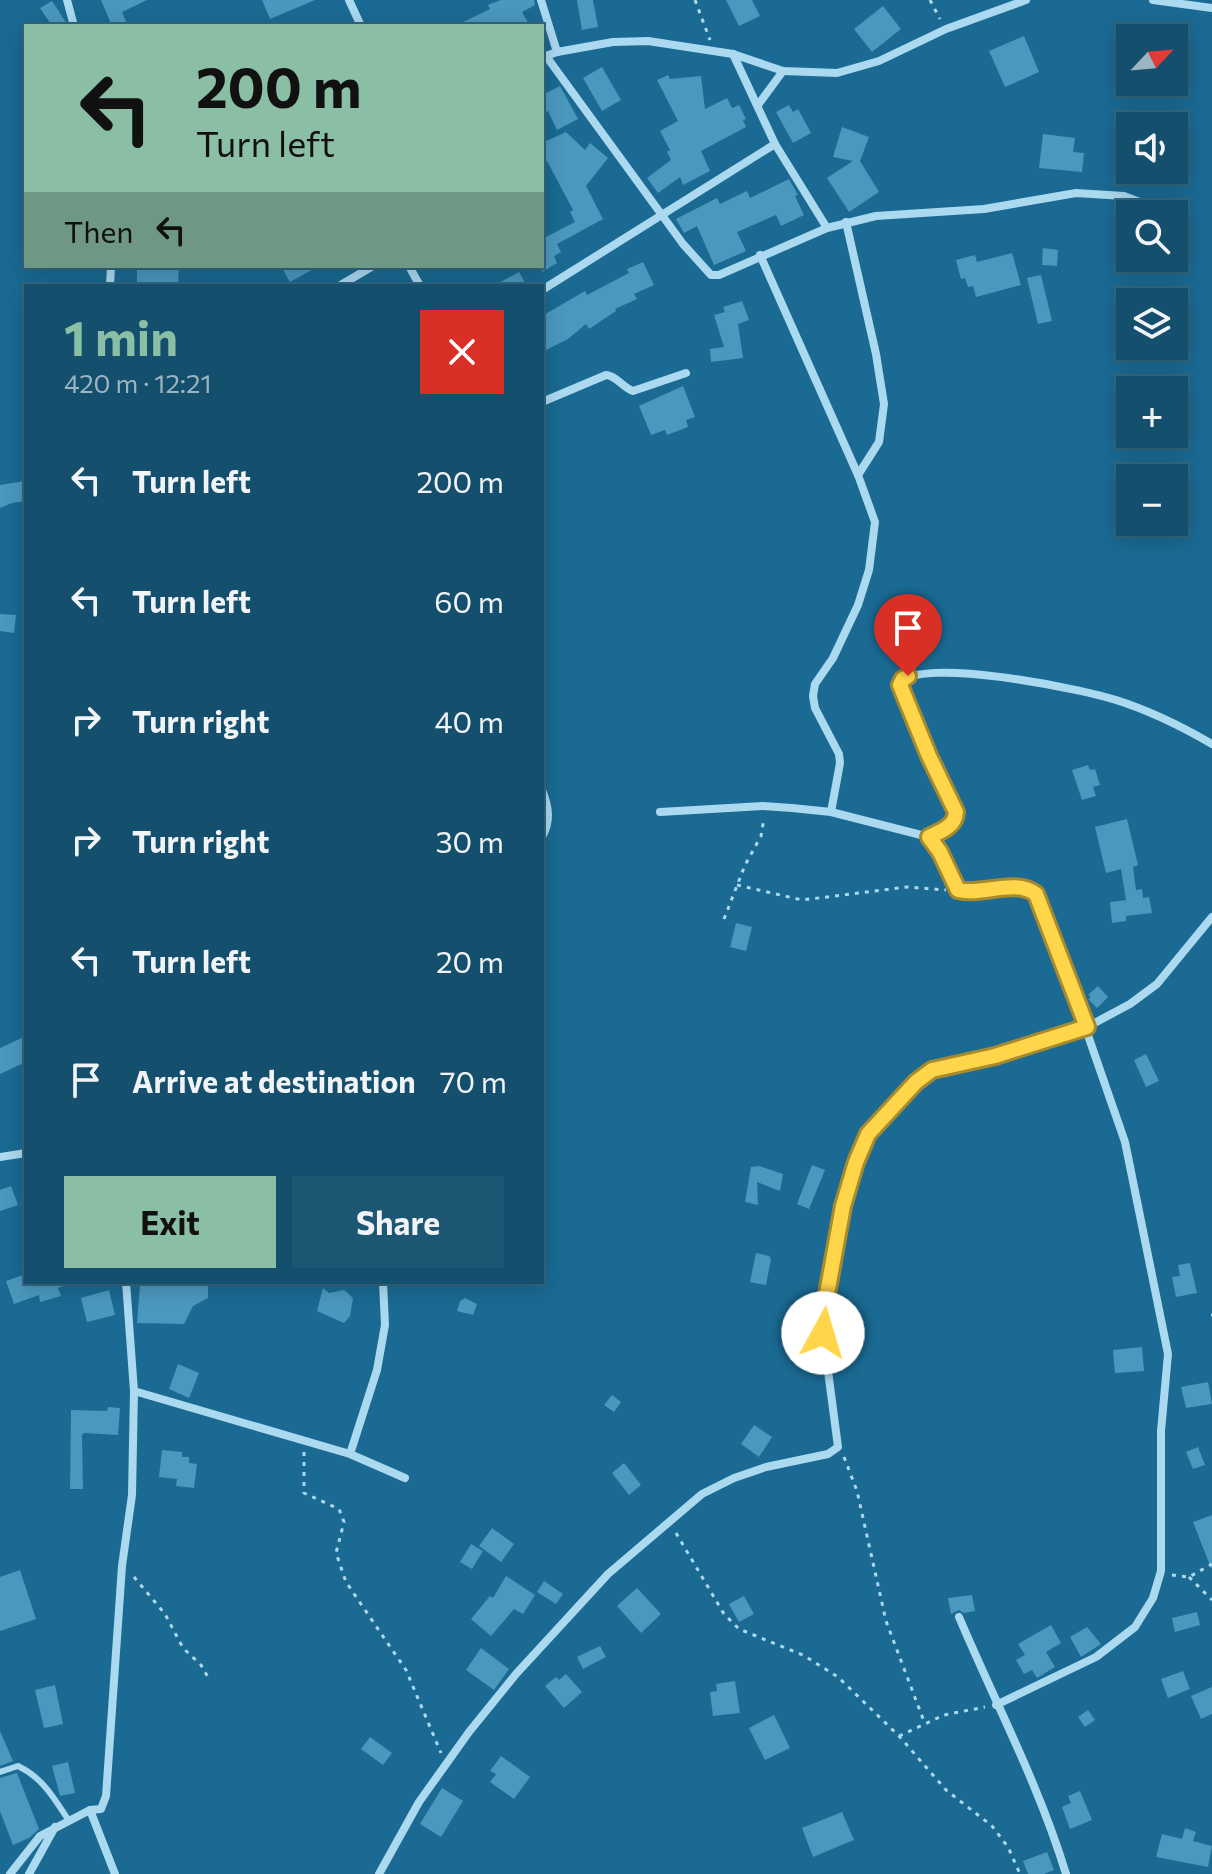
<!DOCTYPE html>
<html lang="en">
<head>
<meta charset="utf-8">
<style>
	:root { --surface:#14506e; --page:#1d5773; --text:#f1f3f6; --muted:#9db5c2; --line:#336781; --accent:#8abfa5 }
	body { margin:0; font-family:Commissioner,sans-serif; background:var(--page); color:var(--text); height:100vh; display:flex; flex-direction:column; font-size:30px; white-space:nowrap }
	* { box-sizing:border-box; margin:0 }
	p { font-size:26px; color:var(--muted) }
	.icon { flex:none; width:44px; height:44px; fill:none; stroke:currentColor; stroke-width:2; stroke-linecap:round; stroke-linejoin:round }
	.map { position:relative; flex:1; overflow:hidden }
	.details { position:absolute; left:24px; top:284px; width:520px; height:1000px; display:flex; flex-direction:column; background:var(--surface); border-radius:0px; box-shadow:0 4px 20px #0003,0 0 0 2px var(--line) }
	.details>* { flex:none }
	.top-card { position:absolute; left:24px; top:24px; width:520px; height:244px; border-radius:0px; box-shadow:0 4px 20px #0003,0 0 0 2px var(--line); background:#8abfa5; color:#111; overflow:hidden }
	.needle { width:52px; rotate:64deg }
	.buttons { position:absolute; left:1116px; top:24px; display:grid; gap:16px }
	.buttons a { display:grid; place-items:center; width:72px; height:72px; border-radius:0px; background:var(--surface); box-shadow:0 4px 20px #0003,0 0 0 2px var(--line); font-size:40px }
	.pin { position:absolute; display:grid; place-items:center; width:68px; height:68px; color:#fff; margin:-82px -34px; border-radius:50% 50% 50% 0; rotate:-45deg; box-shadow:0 0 8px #0007 }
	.pin .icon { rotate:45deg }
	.me { position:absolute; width:88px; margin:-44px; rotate:6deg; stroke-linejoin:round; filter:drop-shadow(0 0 6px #0008) }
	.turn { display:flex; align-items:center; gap:28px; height:168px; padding:0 40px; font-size:36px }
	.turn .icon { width:104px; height:104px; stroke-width:2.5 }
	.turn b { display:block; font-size:56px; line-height:68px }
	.then { display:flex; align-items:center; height:76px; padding:0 40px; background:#0003; gap:16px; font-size:30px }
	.round { display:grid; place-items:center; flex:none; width:84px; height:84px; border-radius:0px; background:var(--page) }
	.head { display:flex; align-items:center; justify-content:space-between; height:136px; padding:0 40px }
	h1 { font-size:48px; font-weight:700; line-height:60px; color:var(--accent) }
	.primary-button { display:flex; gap:16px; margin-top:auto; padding:16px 40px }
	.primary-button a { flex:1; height:92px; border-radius:0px; background:var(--accent); color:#111; font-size:32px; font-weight:700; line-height:92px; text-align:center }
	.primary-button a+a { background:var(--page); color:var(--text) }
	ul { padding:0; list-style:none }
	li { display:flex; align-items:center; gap:24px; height:120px; padding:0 40px }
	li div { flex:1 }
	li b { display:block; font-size:30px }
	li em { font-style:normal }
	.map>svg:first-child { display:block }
	.building { fill:#4a98bd }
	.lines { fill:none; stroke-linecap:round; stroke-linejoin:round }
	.path { stroke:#aad9f0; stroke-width:3; stroke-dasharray:4 6; stroke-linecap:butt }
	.lane { stroke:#aad9f0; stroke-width:6 }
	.street { stroke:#aad9f0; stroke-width:8 }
	.route-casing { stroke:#a68a30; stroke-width:20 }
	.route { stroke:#ffd54a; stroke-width:14 }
</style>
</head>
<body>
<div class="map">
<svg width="1212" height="1874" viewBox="0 0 1212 1874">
	<rect width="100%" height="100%" fill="#1a6a93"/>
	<!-- building -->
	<g class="building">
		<path d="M101 0H147L122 12 128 26H112Z"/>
		<path d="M262 0H315L270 19Z"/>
		<path d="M501 0H534L535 5 522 12 530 26H455L490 9 488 5Z"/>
		<path d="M577 0H593L598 27 582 30Z"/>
		<path d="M726 0H752L760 16 739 26Z"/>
		<path d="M52 1 65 21 67 26H52L40 8Z"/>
		<path d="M883 6 901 29 872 52 854 29Z"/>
		<path d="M1024 36 1039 72 1005 87 989 51Z"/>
		<path d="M602 67 621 100 602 111 583 78Z"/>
		<path d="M668 75 670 79 701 76 705 109 727 98 732 108 739 105 746 119 743 120 746 127 701 151 710 171 683 185 680 177 658 193 647 178 671 160 667 152 670 150 660 131 678 121 657 80Z"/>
		<path d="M560 86 578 119 557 130 548 111 542 114V95Z"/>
		<path d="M789 105 793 112 798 109 811 133 793 143 776 112Z"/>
		<path d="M842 127 869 137 860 161 879 192 849 212 827 178 853 161 833 157Z"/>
		<path d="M566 132 585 150 590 143 608 158 586 186 603 219 557 244 561 252 554 256 557 263 542 272V234L544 238 575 222 570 212 573 210 547 161 542 163V143Z"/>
		<path d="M1043 134 1075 138 1073 152 1084 153 1082 172 1039 168Z"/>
		<path d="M789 179 798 195 795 196 804 215 781 226 776 215 737 232 746 251 714 265 697 226 684 233 676 219 717 198 720 204 747 191 750 198Z"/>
		<path d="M1043 248 1058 250 1057 266 1042 265Z"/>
		<path d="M1012 253 1021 285 976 297 973 286 968 287 965 278 961 279 956 260 975 255 977 262Z"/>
		<path d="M643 262 654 285 634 294 637 299 615 309 616 311 589 329 586 324 568 339 542 352V316L585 291 587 295 629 273 627 269Z"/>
		<path d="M137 266H179L178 286H137Z"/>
		<path d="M281 266H319L290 282Z"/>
		<path d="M519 272 527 286H493Z"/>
		<path d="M1041 275 1052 321 1038 324 1027 278Z"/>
		<path d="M742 301 749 320 738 324 743 358 711 362 710 349 724 347 714 315 725 312 723 307Z"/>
		<path d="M683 386 695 417 686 420 688 427 667 435 665 430 651 435 639 406Z"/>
		<path d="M25 481 26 501 12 503 0 508V485Z"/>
		<path d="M0 614 16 615 14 633 0 631Z"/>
		<path d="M1088 765 1090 770 1095 769 1100 785 1093 787 1096 796 1082 800 1072 770Z"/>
		<path d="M1127 819 1138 865 1133 867 1136 890 1142 889 1143 898 1149 897 1152 913 1126 916V921L1112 923 1110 902 1126 900 1121 869 1106 873 1095 827Z"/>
		<path d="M736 923 752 927 746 951 730 947Z"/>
		<path d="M1098 986 1108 997 1097 1008 1088 999 1091 997 1088 995Z"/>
		<path d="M26 1036V1062L0 1074V1048Z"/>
		<path d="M1146 1054 1159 1081 1146 1087 1134 1060Z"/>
		<path d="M812 1165 825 1170 809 1209 797 1204Z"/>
		<path d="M759 1166 783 1174 780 1191 757 1182 758 1205 745 1202 751 1167Z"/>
		<path d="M11 1186 18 1205 0 1211V1190Z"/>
		<path d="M756 1253 769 1256 771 1259 766 1285 750 1282Z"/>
		<path d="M1190 1263 1197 1293 1176 1297 1172 1277 1180 1276 1178 1265Z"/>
		<path d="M26 1274V1282L70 1283 58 1288 61 1296 40 1302 39 1295 14 1304 6 1281Z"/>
		<path d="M140 1284 208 1286V1298L193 1306 184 1324 137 1323Z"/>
		<path d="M323 1288 329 1293 344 1290 353 1298 350 1316 344 1323 317 1311Z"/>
		<path d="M109 1290 115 1315 87 1322 81 1298Z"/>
		<path d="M465 1298 477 1304 473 1315 457 1311 460 1301Z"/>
		<path d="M1142 1347 1144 1371 1115 1373 1113 1350Z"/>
		<path d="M178 1364 199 1373 189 1398 169 1389Z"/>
		<path d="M1208 1382 1212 1404 1186 1408 1181 1387Z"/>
		<path d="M612 1395 621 1402 614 1412 604 1405Z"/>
		<path d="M108 1407 120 1408 118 1435 84 1433 82 1435 83 1489H70L71 1410 107 1411Z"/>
		<path d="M754 1425 772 1437 759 1457 741 1444Z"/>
		<path d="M1198 1447 1205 1465 1193 1469 1186 1452Z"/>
		<path d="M162 1450 182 1452V1457H189V1463L197 1464 194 1488 176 1486 177 1479 159 1477Z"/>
		<path d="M624 1463 641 1485 629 1495 612 1473Z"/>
		<path d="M1212 1515V1568H1211L1193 1522Z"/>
		<path d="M492 1528 514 1544 501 1562 479 1546Z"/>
		<path d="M471 1544 483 1551 472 1569 460 1562Z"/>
		<path d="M20 1570 36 1619 0 1631V1577Z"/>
		<path d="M506 1576 535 1595 523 1614 514 1609 491 1636 471 1619 490 1596 493 1598Z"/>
		<path d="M544 1581 563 1594 556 1604 537 1592Z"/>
		<path d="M637 1588 661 1614 641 1633 617 1606Z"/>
		<path d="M972 1595 975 1611 964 1613 959 1610 951 1614 948 1598Z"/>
		<path d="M744 1596 754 1614 739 1622 729 1604Z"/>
		<path d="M1197 1612 1200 1625 1175 1632 1172 1618Z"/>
		<path d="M1051 1625 1061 1643 1046 1652 1055 1667 1037 1678 1032 1670 1024 1674 1016 1660 1025 1655 1018 1644Z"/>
		<path d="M1087 1627 1101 1644 1081 1657 1070 1637Z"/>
		<path d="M600 1646 606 1657 583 1669 577 1657Z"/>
		<path d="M481 1648 509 1669 494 1690 466 1670Z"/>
		<path d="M1183 1671 1190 1689 1168 1698 1161 1679Z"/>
		<path d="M566 1674 582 1692 564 1708 545 1686 556 1677 559 1680Z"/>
		<path d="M735 1681 740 1713 713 1716 710 1692 717 1691 716 1684Z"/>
		<path d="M55 1685 63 1724 44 1728 35 1690Z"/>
		<path d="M1212 1687V1714L1201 1719 1191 1696Z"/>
		<path d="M1088 1710 1095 1720 1085 1727 1078 1717Z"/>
		<path d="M774 1715 790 1748 765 1760 749 1728Z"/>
		<path d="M0 1731 13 1761 0 1766Z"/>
		<path d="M370 1737 392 1753 383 1765 361 1749Z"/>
		<path d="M501 1756 530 1777 514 1799 490 1782 496 1774 490 1771Z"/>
		<path d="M68 1762 75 1793 60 1796 52 1766Z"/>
		<path d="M17 1773 39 1829 29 1838 13 1845 0 1811V1778Z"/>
		<path d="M442 1788 463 1801 441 1837 420 1824Z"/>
		<path d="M1080 1791 1092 1820 1070 1829 1062 1807 1071 1803 1068 1796Z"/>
		<path d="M842 1812 854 1840 813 1857 802 1828Z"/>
		<path d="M1185 1828 1196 1832 1193 1841 1212 1846 1208 1867 1156 1857 1162 1834 1182 1839Z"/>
		<path d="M1047 1852 1054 1870 1044 1874H1028L1023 1861Z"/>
	</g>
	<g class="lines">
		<!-- path -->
		<g class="path">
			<path d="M695 0 710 40"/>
			<path d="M930 0 940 19"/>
			<path d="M737 885 802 900 907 887 946 890"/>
			<path d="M724 919 745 865 761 836 764 818"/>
			<path d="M1211 1315H1212"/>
			<path d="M304 1452V1493L339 1509 344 1522 336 1553 346 1582 406 1670 441 1753"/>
			<path d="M844 1457 857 1491 886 1621 925 1724"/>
			<path d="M676 1533 724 1614 739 1629 803 1655 838 1677 899 1736 946 1790 992 1826 1008 1847 1020 1874"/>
			<path d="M1172 1575 1189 1577 1212 1564"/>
			<path d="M134 1577 165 1614 183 1648 201 1665 209 1679"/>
			<path d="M1189 1577 1212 1600"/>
			<path d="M899 1736 944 1715 985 1707"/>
		</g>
		<!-- lane -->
		<path class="lane" d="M0 1772 18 1766C43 1778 54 1798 69 1821"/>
		<!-- street -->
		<g class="street">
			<path d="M67 0 74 26"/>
			<path d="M349 0 361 26"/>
			<path d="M541 0 557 52"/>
			<path d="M1153 0 1212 8"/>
			<path d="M733 54 775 144 827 228"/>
			<path d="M546 56 683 244 711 275H719L827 228 876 216 984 209 1076 193 1124 196 1171 214"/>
			<path d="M543 57 557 52 613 42 648 41 733 54 783 71 837 73 879 61 946 29 1026 0"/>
			<path d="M758 105 783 71"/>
			<path d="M846 222 876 354 884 404 879 442 858 475"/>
			<path d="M760 255 858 475 875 522 869 570 858 605 833 658 815 684 813 696 815 708 839 754 840 763 831 812"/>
			<path d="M409 266 420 286"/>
			<path d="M110 286 111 266"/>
			<path d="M339 286 373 266"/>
			<path d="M542 290 775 144"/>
			<path d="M542 402 606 375C617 376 622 387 633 391L686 373"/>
			<path d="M542 790C549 807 551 821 542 837"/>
			<path d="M660 812 763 806 792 808 831 812 929 837 940 852 958 890 968 892 1024 888 1032 890 1041 900 1125 1142 1168 1354 1161 1431V1571L1153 1598 1135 1627 1096 1657 996 1705"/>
			<path d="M929 837C941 831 955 827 956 812L929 756 900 685C913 654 1086 690 1116 700 1151 711 1181 726 1212 744"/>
			<path d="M0 1157 26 1153"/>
			<path d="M134 1391 350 1454 405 1478"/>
			<path d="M350 1454 377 1370 385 1325 383 1282"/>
			<path d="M959 1617C995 1702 1039 1785 1066 1874"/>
			<path d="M90 1810 115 1874"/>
			<path d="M10 1874 40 1836 90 1810 101 1809 106 1796 122 1566 132 1495 134 1391 126 1282"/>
			<path d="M29 1874 55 1827"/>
			<path d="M379 1874 419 1802 469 1732 516 1674 608 1574 702 1494 734 1478 766 1467 828 1454 838 1447 823 1333 827 1294 843 1206 856 1162 868 1134 916 1082 932 1070 1046 1041 1087 1027 1130 1004 1157 984 1212 917"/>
		</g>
	</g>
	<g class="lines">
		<!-- route casing -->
		<g class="route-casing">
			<path id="route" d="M823 1333 827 1294 843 1206 856 1162 868 1134 916 1082 932 1070 995 1056 1087 1027 1036 894C1015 878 982 896 958 890L940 852 929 837C941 831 955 827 956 812L929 756 900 685 903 679 908 676"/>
		</g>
		<!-- route -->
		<use href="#route" class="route"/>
	</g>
</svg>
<div class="buttons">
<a><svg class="needle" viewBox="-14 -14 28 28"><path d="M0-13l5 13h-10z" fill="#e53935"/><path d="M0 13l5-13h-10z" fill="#9db5c2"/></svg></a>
<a><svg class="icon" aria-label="sound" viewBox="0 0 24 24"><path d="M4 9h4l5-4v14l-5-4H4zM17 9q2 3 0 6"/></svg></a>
<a><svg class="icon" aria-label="search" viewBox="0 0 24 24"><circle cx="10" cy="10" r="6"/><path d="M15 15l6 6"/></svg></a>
<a><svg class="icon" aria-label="layers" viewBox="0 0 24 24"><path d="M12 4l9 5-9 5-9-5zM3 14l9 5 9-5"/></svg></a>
<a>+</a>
<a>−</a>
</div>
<div class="pin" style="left:908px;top:676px;background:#d93025"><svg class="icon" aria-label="arrive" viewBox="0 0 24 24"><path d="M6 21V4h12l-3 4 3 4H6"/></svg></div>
<svg class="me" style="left:823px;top:1333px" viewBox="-20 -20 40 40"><circle r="19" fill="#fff"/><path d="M0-13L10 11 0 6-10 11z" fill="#ffd54a"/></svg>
<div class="top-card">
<div class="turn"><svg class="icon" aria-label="left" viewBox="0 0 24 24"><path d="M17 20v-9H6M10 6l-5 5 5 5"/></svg><div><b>200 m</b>Turn left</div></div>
<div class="then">Then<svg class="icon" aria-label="left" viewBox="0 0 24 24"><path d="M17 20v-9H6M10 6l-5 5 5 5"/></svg></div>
</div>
<section class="details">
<div class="head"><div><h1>1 min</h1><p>420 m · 12:21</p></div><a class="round" style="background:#d93025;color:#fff"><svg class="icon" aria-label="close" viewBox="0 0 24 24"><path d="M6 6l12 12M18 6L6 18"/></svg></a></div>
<ul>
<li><svg class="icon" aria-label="left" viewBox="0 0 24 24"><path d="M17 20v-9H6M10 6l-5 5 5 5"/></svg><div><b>Turn left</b></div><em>200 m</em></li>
<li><svg class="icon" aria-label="left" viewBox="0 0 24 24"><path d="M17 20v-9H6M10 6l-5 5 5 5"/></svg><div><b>Turn left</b></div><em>60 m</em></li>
<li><svg class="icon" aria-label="right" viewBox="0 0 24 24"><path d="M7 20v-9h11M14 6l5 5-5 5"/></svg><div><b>Turn right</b></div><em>40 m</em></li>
<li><svg class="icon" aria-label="right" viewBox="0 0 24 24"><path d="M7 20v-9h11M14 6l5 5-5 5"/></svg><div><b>Turn right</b></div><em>30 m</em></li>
<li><svg class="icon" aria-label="left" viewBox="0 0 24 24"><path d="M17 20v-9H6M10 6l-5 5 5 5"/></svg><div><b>Turn left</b></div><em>20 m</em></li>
<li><svg class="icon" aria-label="arrive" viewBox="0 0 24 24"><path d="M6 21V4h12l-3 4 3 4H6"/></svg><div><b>Arrive at destination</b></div><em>70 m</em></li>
</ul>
<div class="primary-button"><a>Exit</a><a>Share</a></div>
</section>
</div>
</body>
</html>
